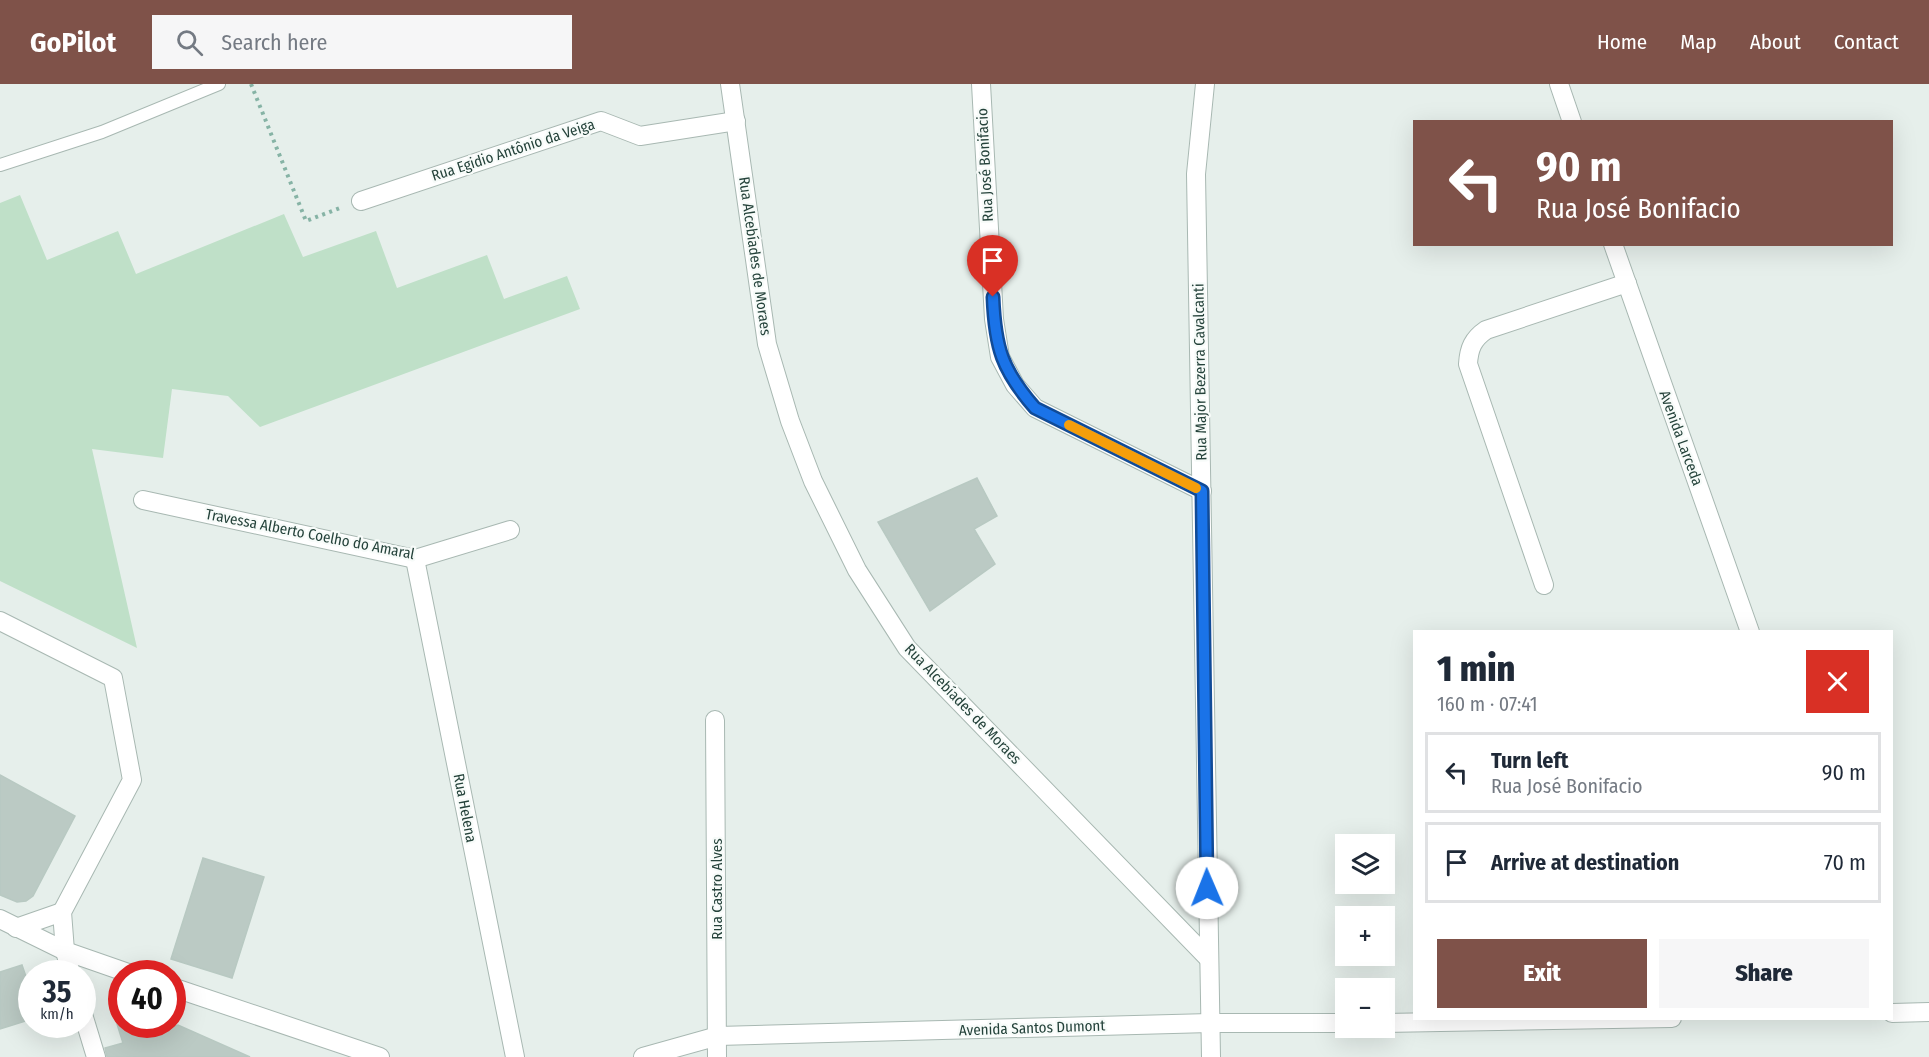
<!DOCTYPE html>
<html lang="en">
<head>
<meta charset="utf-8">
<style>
	:root { --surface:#fff; --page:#f6f6f7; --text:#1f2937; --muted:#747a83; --line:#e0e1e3; --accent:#7f5249 }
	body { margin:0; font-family:"Fira Sans Condensed",sans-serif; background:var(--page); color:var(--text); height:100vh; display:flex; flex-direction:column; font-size:22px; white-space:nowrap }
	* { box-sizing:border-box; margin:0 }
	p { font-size:20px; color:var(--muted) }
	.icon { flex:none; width:33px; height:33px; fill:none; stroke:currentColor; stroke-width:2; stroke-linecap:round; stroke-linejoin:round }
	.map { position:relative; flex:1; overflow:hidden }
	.panel { position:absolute; left:1413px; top:546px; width:480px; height:390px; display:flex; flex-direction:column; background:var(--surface); border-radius:0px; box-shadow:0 6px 24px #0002 }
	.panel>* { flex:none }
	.banner { position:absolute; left:1413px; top:36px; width:480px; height:126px; border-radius:0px; box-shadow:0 6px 24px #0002; background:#7f5249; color:#fff; overflow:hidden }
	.fabs { position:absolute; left:1335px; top:750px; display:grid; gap:12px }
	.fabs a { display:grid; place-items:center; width:60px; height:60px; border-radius:0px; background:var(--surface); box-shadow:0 6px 24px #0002; font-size:30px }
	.speed { position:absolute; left:18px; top:876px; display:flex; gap:12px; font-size:30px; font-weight:700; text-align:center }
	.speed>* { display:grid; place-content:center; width:78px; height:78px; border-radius:50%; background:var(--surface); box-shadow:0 6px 24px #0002; line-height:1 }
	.speed small { font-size:15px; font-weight:400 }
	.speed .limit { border:9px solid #d22; background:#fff; color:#111 }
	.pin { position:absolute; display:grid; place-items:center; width:51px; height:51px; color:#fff; margin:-62px -26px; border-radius:50% 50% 50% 0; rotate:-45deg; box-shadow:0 0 6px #0007 }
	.pin .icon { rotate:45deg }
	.me { position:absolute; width:66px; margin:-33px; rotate:359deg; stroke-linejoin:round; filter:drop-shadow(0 0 4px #0008) }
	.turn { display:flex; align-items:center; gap:21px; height:126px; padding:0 24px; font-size:27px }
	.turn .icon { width:78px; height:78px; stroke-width:2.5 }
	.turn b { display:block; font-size:42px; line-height:51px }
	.round { display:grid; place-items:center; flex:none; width:63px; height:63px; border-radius:0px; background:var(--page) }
	.head { display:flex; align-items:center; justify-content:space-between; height:102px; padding:0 24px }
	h1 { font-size:36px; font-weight:800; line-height:45px }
	.cta { display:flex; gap:12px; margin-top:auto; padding:12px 24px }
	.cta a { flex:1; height:69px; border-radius:0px; background:var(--accent); color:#fff; font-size:24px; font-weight:800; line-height:69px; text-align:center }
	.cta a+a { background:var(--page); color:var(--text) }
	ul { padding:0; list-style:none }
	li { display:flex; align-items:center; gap:18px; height:81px; margin:0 12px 9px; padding:0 12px; border:3px solid var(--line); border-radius:0px }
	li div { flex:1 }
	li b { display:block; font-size:22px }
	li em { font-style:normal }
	header { display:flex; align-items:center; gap:36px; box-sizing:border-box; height:84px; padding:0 30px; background:var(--accent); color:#fff }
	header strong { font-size:28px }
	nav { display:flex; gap:33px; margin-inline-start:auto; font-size:21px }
	.search { width:420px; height:54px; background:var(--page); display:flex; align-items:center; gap:15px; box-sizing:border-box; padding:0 21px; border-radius:0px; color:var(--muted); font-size:22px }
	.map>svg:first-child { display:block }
	.green { fill:#bfe0c8 }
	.building { fill:#bbcac4; stroke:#b8c9c2; stroke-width:1.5 }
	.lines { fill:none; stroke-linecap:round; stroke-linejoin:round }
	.service-casing { stroke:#a8b8b2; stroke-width:14 }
	.minor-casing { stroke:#a8b8b2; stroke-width:20 }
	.tertiary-casing { stroke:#a8b8b2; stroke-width:20 }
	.path { stroke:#86b3a5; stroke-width:4; stroke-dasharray:3 4.5; stroke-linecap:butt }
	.service { stroke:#fff; stroke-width:12 }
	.minor { stroke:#fff; stroke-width:18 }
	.tertiary { stroke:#fff; stroke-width:18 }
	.route-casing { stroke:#114b97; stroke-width:15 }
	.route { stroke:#1a73e8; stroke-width:10 }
	.slow { stroke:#f59e0b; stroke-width:10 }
	.labels { text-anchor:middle; stroke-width:4.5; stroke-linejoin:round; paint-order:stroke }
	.street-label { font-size:15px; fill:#24423a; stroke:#f7fbf9 }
</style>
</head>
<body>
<header>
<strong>GoPilot</strong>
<div class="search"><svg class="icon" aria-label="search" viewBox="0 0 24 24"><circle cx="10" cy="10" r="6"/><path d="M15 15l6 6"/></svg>Search here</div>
<nav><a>Home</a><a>Map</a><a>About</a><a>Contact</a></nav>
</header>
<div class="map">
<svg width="1929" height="973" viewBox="0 0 1929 973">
	<rect width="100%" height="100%" fill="#e6efeb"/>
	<!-- green -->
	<path class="green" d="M20 111 47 176 118 147 136 190 284 130 303 173 376 147 397 204 487 171 504 215 567 192 580 225 260 343 228 312 172 305 163 374 92 365 137 564 0 497V119Z"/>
	<!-- building -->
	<g class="building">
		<path d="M977 394 997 432 974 445 995 480 930 527 878 438Z"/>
		<path d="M0 691 75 732 33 812 26 817 17 818 0 811Z"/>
		<path d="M203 774 264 793 232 894 171 875Z"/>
		<path d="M22 881 32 910V935L0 945V888Z"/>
		<path d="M117 940H152L154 949 178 941 250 973H107L105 964 123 959Z"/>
	</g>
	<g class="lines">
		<!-- service casing -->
		<g class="service-casing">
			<path id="service" d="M0 81 102 48 219 0"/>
		</g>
		<!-- minor casing -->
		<g class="minor-casing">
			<g id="minor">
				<path d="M981 0 994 235 1000 273 1015 301 1035 324 1202 407"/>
				<path d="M361 117 601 37 640 52 736 37"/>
				<path d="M143 416 415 475 510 446"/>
				<path d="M415 475 515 973"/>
				<path d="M1544 501 1468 280C1469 264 1473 255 1486 246L1627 199"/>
				<path d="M0 537 113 594 132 696 62 828 65 867 71 890"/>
				<path d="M715 636 717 973"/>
				<path d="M16 844 62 828"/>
				<path d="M82 927 96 973"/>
			</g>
		</g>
		<!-- tertiary casing -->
		<g class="tertiary-casing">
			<g id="tertiary">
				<path d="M730 0 767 260 790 337 813 397 857 486 907 564 1208 874"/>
				<path d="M1205 0 1196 90 1211 973"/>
				<path d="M1559 0 1572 38"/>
				<path d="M1613 160 1750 548"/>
				<path d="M0 835 65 867 131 890"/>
				<path d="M172 903 380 973"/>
				<path d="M1892 929 1929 928"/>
				<path d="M1384 939 1672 934"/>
				<path d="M643 973 718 952 1210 939H1346"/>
			</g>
		</g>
		<!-- path -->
		<path class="path" d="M251 0 306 137 340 124"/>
		<!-- service -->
		<use href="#service" class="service"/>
		<!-- minor -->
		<use href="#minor" class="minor"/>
		<!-- tertiary -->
		<use href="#tertiary" class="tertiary"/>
	</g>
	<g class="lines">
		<!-- route casing -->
		<g class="route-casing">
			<path id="route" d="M993 213C995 264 1002 286 1035 324L1202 407 1207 804"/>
		</g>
		<!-- route -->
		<use href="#route" class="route"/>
		<!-- slow -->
		<path class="slow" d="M1069 341 1196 404"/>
	</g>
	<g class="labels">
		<!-- street labels -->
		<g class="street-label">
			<text transform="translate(513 66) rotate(-18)" y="5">Rua Egidio Antônio da Veiga</text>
			<text transform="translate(985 81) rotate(-93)" y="5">Rua José Bonifacio</text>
			<text transform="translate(755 172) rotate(82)" y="5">Rua Alcebíades de Moraes</text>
			<text transform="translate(1200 288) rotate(-91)" y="5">Rua Major Bezerra Cavalcanti</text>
			<text transform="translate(1681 354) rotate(70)" y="5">Avenida Larceda</text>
			<text transform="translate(310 450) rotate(11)" y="5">Travessa Alberto Coelho do Amaral</text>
			<text transform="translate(963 620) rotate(46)" y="5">Rua Alcebíades de Moraes</text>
			<text transform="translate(465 724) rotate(79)" y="5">Rua Helena</text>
			<text transform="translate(717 805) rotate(-90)" y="5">Rua Castro Alves</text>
			<text transform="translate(1032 944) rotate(-2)" y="5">Avenida Santos Dumont</text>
		</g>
	</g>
</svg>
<div class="fabs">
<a><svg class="icon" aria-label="layers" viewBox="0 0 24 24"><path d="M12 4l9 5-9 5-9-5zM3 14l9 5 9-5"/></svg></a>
<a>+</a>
<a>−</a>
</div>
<div class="speed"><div>35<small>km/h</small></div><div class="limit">40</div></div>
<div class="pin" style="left:993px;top:213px;background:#d93025"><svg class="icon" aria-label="arrive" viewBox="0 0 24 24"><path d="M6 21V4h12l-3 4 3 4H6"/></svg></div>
<svg class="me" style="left:1207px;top:804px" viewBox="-20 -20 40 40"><circle r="19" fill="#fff"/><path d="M0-13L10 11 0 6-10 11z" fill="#1a73e8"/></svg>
<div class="banner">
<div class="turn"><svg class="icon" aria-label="left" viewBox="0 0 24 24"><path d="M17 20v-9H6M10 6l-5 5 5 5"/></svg><div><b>90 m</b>Rua José Bonifacio</div></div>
</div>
<section class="panel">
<div class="head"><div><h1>1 min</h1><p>160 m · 07:41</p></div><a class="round" style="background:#d93025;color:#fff"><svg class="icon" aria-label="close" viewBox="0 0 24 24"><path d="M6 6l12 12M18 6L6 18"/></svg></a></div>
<ul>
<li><svg class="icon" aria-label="left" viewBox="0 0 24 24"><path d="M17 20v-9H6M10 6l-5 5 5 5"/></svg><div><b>Turn left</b><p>Rua José Bonifacio</p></div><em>90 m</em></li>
<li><svg class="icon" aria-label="arrive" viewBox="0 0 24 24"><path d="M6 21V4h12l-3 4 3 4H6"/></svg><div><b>Arrive at destination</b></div><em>70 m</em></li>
</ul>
<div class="cta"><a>Exit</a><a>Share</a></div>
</section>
</div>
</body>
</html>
